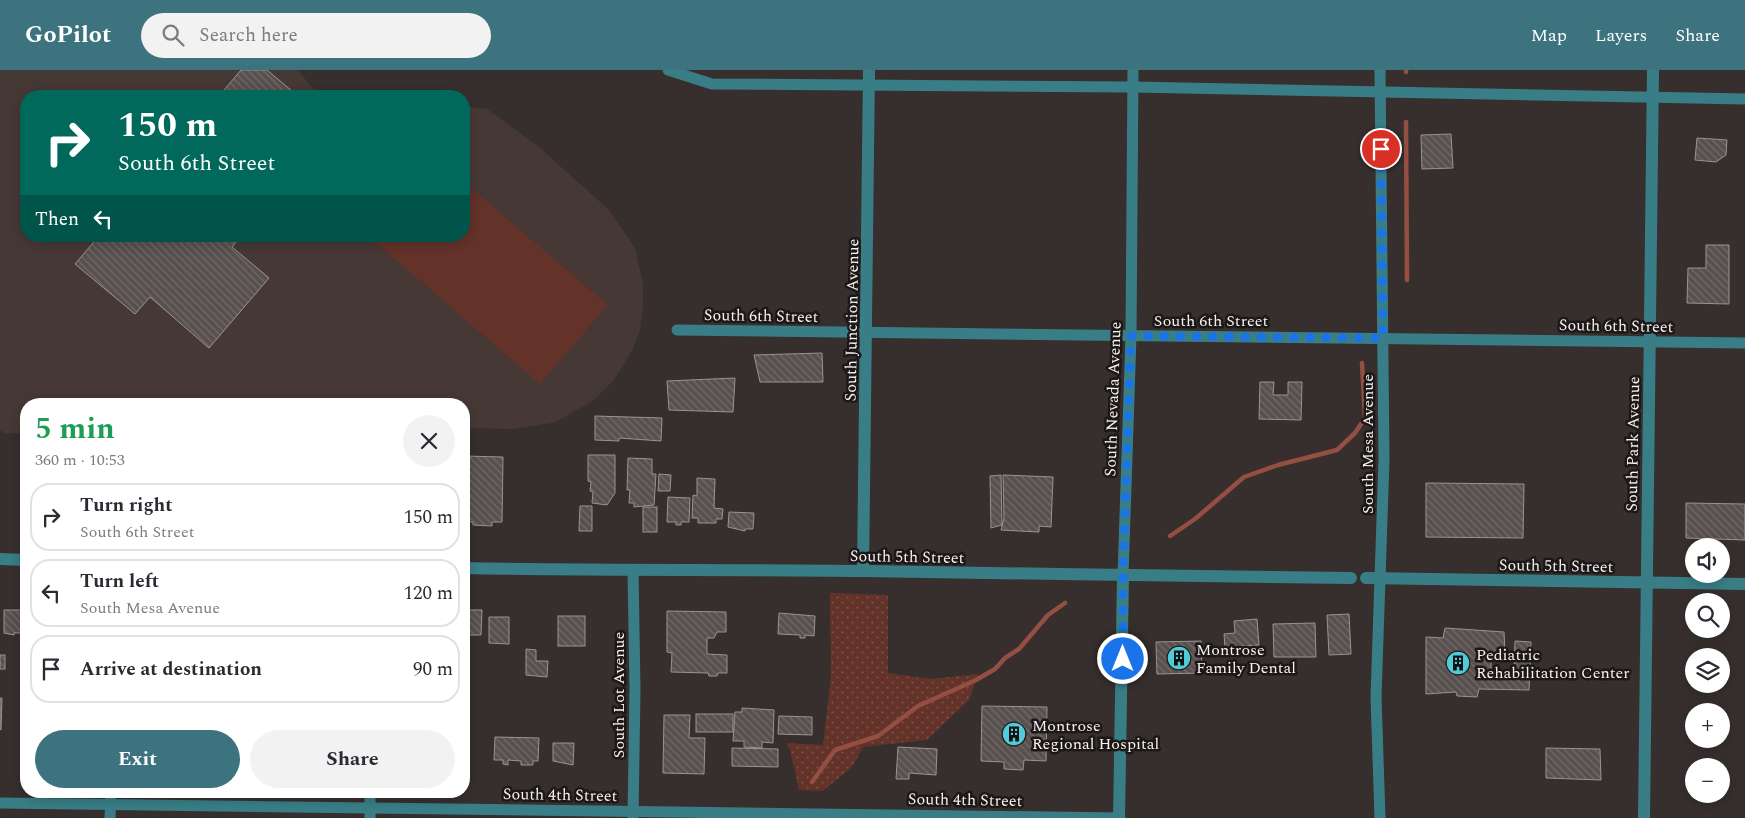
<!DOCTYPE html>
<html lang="en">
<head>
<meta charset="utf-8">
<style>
	:root { --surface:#fff; --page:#f2f2f3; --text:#2b2b33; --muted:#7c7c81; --line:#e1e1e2; --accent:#3d737e }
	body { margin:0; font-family:Spectral,serif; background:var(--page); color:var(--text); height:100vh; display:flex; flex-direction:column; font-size:19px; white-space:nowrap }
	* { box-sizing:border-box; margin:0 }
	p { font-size:16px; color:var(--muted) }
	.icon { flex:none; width:28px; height:28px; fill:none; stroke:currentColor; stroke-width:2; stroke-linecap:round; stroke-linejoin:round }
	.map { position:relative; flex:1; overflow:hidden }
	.details { position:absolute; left:20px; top:328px; width:450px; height:400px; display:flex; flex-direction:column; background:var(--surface); border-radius:20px; box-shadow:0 2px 12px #0003 }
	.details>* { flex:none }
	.guide { position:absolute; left:20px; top:20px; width:450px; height:152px; border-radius:20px; box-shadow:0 2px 12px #0003; background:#00695c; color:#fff; overflow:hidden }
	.buttons { position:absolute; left:1685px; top:468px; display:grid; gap:10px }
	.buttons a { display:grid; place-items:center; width:45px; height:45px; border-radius:50%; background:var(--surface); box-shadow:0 2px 12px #0003; font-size:25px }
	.pin { position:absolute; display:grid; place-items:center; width:42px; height:42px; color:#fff; margin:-21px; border:2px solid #fff; border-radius:50%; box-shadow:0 1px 5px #0007 }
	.me { position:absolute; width:55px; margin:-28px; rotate:0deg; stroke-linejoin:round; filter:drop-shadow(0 0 4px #0008) }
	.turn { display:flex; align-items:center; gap:18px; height:105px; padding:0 15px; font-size:22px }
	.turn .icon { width:65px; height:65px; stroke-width:2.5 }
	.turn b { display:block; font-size:35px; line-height:42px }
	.then { display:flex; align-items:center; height:48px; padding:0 15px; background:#0003; gap:10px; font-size:19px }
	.round { display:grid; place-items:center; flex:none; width:52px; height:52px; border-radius:26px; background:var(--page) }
	.overview { display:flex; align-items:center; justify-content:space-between; height:85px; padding:0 15px }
	h1 { font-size:30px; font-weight:700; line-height:38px; color:#1e9e55 }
	.action { display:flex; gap:10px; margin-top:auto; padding:10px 15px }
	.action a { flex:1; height:58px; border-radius:30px; background:var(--accent); color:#fff; font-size:20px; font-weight:700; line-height:58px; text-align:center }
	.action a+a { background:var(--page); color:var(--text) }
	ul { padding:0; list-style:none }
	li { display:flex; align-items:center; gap:15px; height:68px; margin:0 10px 8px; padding:0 5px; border:2px solid var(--line); border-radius:20px }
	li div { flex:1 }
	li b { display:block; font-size:19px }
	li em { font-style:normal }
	header { display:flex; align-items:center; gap:30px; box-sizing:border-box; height:70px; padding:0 25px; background:var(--accent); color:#fff }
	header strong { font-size:24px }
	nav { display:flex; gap:28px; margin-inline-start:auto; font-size:18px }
	.search { width:350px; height:45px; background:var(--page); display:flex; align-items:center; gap:12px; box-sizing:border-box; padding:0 18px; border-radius:28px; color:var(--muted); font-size:19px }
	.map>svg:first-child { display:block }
	.built { fill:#463835 }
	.grass { fill:#633229 }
	.park { fill:url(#park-dots) }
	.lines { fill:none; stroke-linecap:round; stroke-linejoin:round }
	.stream { stroke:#944f42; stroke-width:4.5 }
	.building { fill:url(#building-back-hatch); stroke:#9c9391 }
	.minor { stroke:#397e86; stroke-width:11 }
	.tertiary { stroke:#397e86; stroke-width:12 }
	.route { stroke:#1a73e8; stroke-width:9; stroke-dasharray:0 16.2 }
	.labels { text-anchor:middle; stroke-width:5; stroke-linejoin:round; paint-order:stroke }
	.street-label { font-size:16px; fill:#f7f1f0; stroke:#1b1817 }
	.poi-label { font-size:16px; fill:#f7f1f0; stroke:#1b1817; text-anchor:start }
</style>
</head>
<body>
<header>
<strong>GoPilot</strong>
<div class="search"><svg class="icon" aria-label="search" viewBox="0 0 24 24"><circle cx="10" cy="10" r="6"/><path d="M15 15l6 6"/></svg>Search here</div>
<nav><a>Map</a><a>Layers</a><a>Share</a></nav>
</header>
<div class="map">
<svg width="1745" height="748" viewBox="0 0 1745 748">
	<defs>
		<pattern id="park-dots" width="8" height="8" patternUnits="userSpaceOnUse" patternTransform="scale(1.25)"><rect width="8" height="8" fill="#633229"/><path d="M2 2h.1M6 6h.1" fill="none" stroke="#7a5048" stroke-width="1.8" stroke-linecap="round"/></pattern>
		<pattern id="building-back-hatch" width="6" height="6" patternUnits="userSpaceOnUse" patternTransform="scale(1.25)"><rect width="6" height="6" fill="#58504e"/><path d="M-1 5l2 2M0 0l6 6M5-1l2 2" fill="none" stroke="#716a68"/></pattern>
	</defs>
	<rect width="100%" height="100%" fill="#362f2d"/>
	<!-- built -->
	<path class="built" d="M0 0H298L319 26H26V166H464V36L487 39 538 76 609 140 635 178 643 215V236L640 260 633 279 614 310 594 330 556 352 514 359 464 358V334H26V363H4L0 360Z"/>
	<!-- grass -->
	<path class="grass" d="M464 112 608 235 540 314 368 166H464Z"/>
	<!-- park -->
	<path class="park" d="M830 523 888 525V603L930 609 978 604 969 630 927 670 863 677 853 696 823 721 799 720 790 680 786 673 823 675 831 606Z"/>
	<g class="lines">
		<!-- stream -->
		<g class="stream">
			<path d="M1406 2V0"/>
			<path d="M1406 52 1407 210"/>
			<path d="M1170 466 1195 449 1244 407 1278 395 1337 380 1355 363 1365 348 1362 293"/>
			<path d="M812 712 835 680 878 666 918 636 976 610 995 599 1005 588 1019 579 1048 545 1065 533"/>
		</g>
	</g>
	<!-- building -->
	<g class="building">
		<path d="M241 0H267L298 26H219Z"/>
		<path d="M1451 64 1453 98 1422 99 1421 65Z"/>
		<path d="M1697 68 1727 70 1726 85 1716 92 1695 90Z"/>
		<path d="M99 166H241L232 177 269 208 209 278 150 227 135 244 75 194Z"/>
		<path d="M1706 175H1729V234L1687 233 1688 198H1706Z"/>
		<path d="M822 283 823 312H760L754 285Z"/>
		<path d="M735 308 733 342 669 340 667 311Z"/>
		<path d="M1260 312H1274L1273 325H1288V312H1302L1301 350 1259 349Z"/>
		<path d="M595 346 662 348 661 371 619 368V371L595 370Z"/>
		<path d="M588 385H615V423L607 435 592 433 593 422 590 421 591 412 588 411Z"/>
		<path d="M464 386 503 387 502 452H492V456L473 455V452H464Z"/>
		<path d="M628 388 652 389V404H656L654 435 634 437V433H629L630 420H627Z"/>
		<path d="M659 404 671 405 670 421H658Z"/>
		<path d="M1001 405 1002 455 991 458 990 406Z"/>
		<path d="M1003 405 1053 407 1051 457 1039 456V462L1001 460 1004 448Z"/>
		<path d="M697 408 715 409 714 438 723 439 722 449H716V453H698V448H692L693 425 697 426Z"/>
		<path d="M1426 413 1524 414 1523 468 1426 467Z"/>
		<path d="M668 427 690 428 689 452H681V455H676V452H667Z"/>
		<path d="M1686 433 1745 434V470L1686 468Z"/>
		<path d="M580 436H592V461H579Z"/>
		<rect x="643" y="437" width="14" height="25"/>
		<path d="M729 442 754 443 753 459H745V461L728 457Z"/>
		<path d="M4 540H24V563H14V565L4 563Z"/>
		<path d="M464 540H482L481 565H464Z"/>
		<path d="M667 541 726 542V562H717L714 568H707V584L727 585V603H718L717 606H709L708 603 671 602 672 583 667 582Z"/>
		<path d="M779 543 815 546 814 566 805 565V568H800V565L778 564Z"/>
		<path d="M1349 544 1351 584 1329 585 1327 545Z"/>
		<rect x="558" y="546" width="27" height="30"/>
		<path d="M489 547H509V574L489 573Z"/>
		<path d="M1257 549 1259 575 1225 577 1224 564 1235 563 1234 551Z"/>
		<path d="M1315 553 1316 587H1274L1273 554Z"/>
		<path d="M1445 558 1504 562 1505 583 1491 582V602L1514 603 1515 571 1531 572 1529 620 1479 619 1477 627 1457 626 1456 622 1426 624V567L1443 568Z"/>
		<path d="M1201 571 1202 603 1157 604 1156 572Z"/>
		<path d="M526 579 536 580V591H548L547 607 526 605Z"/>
		<rect x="0" y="585" width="5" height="14"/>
		<path d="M0 628H2L1 660 0 659Z"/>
		<path d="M982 636 1047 637 1046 691 1024 690 1023 700 1004 699V692L981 691Z"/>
		<path d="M742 638 774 640 773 673 762 672V678L744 677V671H733L735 642H742Z"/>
		<rect x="696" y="644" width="37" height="18"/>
		<path d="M664 645H690L689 668H705L704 704 663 703Z"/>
		<path d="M779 646 812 647V665L778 664Z"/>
		<path d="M495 667 539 668 538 691H533V695H521V691L508 690V695L503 694V690H494Z"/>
		<path d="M553 673H574L573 695 553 691Z"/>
		<path d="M898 677 937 679 936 705 909 703V709H896Z"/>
		<path d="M732 678 778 679V697L732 696Z"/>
		<path d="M1546 678 1600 679 1601 710 1546 708Z"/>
	</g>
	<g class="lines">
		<!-- minor -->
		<g class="minor">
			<path d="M668 0 712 14 1133 17 1745 29"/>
			<path d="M1380 0 1384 390 1376 627 1380 748"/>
			<path d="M677 260 1745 273"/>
			<path d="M1123 506 1131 266 1133 0"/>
			<path d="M0 733 1120 748"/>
			<path d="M633 747 635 619 633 501"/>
			<path d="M110 748 111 721"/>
			<path d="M370 748V721"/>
		</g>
		<!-- tertiary -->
		<g class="tertiary">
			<path d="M0 489 26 490"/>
			<path d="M464 498C598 501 731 499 865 501 1027 503 1189 507 1351 508"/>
			<path d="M863 501 869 0"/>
			<path d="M1366 508 1745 514"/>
			<path d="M1119 748 1123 506"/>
			<path d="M1644 748 1653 0"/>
		</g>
	</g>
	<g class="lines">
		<!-- route -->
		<path class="route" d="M1123 589V506L1131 266 1383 268 1381 79"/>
	</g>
	<!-- icons -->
	<defs>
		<g id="building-disc" transform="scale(1.25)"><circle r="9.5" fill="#52cbd9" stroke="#1b1817"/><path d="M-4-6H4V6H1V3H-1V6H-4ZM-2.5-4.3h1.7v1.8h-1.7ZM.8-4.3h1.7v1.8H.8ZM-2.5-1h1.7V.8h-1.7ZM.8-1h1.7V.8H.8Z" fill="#111"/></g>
	</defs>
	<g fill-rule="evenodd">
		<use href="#building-disc" x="1179" y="588"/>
		<use href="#building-disc" x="1458" y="593"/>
		<use href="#building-disc" x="1014" y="664"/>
	</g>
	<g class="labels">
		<!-- street labels -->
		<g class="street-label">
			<text transform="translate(761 245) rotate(1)" y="6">South 6th Street</text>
			<text transform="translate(851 250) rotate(-89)" y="6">South Junction Avenue</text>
			<text x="1211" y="256">South 6th Street</text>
			<text transform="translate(1616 255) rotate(1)" y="6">South 6th Street</text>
			<text transform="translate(1112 329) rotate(-88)" y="6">South Nevada Avenue</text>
			<text transform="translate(1367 374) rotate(-90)" y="6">South Mesa Avenue</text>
			<text transform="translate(1632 374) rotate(-89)" y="6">South Park Avenue</text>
			<text transform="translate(907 486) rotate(1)" y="6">South 5th Street</text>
			<text transform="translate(1556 495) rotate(1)" y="6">South 5th Street</text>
			<text transform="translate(618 625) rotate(-90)" y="6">South Lot Avenue</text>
			<text transform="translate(560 724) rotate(1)" y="6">South 4th Street</text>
			<text transform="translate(965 729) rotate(1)" y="6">South 4th Street</text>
		</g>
		<!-- poi labels -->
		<g class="poi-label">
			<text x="1196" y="585">Montrose<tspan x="1196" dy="18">Family Dental</tspan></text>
			<text x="1476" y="590">Pediatric<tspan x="1476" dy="18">Rehabilitation Center</tspan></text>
			<text x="1032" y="661">Montrose<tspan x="1032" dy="18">Regional Hospital</tspan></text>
		</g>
	</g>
</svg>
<div class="buttons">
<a><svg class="icon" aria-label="sound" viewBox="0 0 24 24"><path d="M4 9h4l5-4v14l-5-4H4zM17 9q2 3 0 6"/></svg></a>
<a><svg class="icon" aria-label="search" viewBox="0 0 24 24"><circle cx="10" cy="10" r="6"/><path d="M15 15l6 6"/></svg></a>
<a><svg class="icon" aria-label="layers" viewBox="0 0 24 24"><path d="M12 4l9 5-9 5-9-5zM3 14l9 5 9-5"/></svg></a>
<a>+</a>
<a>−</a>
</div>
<div class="pin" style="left:1381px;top:79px;background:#d93025"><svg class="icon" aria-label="arrive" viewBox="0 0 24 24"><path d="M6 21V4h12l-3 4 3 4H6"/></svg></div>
<svg class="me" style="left:1123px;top:589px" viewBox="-20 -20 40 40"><circle r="17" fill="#1a73e8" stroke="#fff" stroke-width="3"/><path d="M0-11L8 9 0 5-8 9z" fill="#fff"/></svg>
<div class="guide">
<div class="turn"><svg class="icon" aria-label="right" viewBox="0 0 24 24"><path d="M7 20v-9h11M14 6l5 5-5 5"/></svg><div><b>150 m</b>South 6th Street</div></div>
<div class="then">Then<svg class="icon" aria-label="left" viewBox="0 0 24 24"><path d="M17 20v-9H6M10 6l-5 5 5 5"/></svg></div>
</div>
<section class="details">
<div class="overview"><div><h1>5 min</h1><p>360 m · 10:53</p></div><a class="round"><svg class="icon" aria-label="close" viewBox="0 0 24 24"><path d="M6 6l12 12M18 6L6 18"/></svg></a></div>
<ul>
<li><svg class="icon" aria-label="right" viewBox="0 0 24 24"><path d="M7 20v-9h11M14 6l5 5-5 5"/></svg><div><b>Turn right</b><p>South 6th Street</p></div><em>150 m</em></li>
<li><svg class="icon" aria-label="left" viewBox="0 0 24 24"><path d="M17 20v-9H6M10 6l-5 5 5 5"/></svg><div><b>Turn left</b><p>South Mesa Avenue</p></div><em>120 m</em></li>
<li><svg class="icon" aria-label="arrive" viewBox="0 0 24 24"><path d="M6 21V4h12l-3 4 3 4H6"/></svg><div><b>Arrive at destination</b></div><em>90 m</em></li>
</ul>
<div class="action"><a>Exit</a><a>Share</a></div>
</section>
</div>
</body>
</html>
